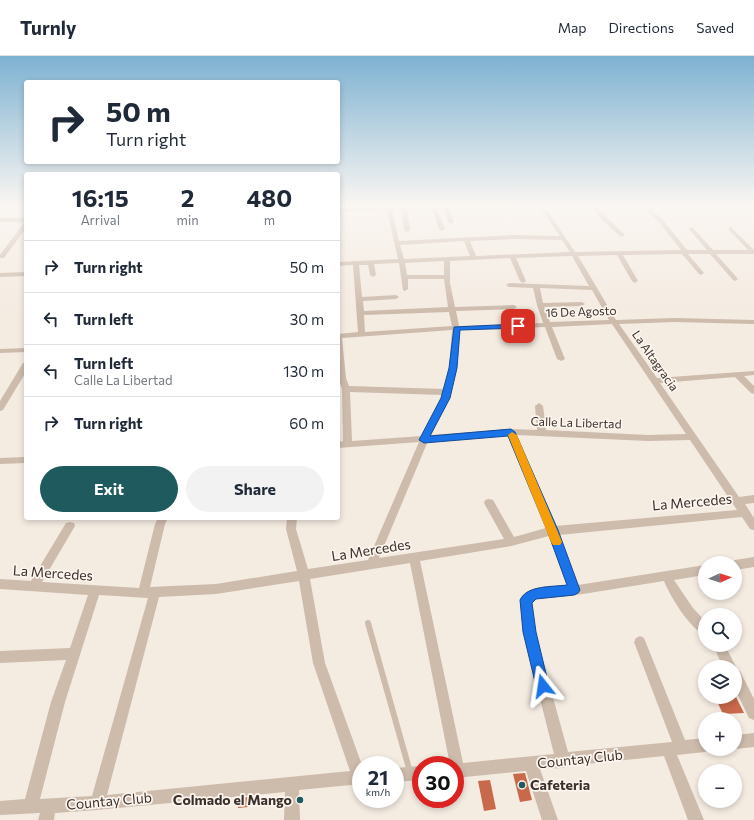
<!DOCTYPE html>
<html lang="en">
<head>
<meta charset="utf-8">
<style>
	:root { --surface:#fff; --page:#f2f2f3; --text:#1f2937; --muted:#747a83; --line:#e0e1e3; --accent:#1f5a5e }
	body { margin:0; font-family:Commissioner,sans-serif; background:var(--page); color:var(--text); height:100vh; display:flex; flex-direction:column; font-size:15px; white-space:nowrap }
	* { box-sizing:border-box; margin:0 }
	p { font-size:13px; color:var(--muted) }
	.icon { flex:none; width:22px; height:22px; fill:none; stroke:currentColor; stroke-width:2; stroke-linecap:round; stroke-linejoin:round }
	.map { position:relative; flex:1; overflow:hidden }
	.panel { position:absolute; left:24px; top:116px; width:316px; height:348px; display:flex; flex-direction:column; background:var(--surface); border-radius:4px; box-shadow:0 2px 6px #0003 }
	.panel>* { flex:none }
	.hud { position:absolute; left:24px; top:24px; width:316px; height:84px; border-radius:4px; box-shadow:0 2px 6px #0003; background:#fff; color:var(--text); overflow:hidden }
	.needle { width:26px; rotate:86deg }
	.buttons { position:absolute; left:698px; top:500px; display:grid; gap:8px }
	.buttons a { display:grid; place-items:center; width:44px; height:44px; border-radius:50%; background:var(--surface); box-shadow:0 2px 6px #0003; font-size:20px }
	.speed { position:absolute; left:352px; top:700px; display:flex; gap:8px; font-size:20px; font-weight:700; text-align:center }
	.speed>* { display:grid; place-content:center; width:52px; height:52px; border-radius:50%; background:var(--surface); box-shadow:0 2px 6px #0003; line-height:1 }
	.speed small { font-size:10px; font-weight:400 }
	.speed .limit { border:6px solid #d22; background:#fff; color:#111 }
	.pin { position:absolute; display:grid; place-items:center; width:34px; height:34px; color:#fff; margin:-17px; border-radius:8px; box-shadow:0 2px 6px #0006 }
	.me { position:absolute; width:44px; margin:-22px; rotate:345deg; stroke-linejoin:round; filter:drop-shadow(0 0 3px #0008) }
	.turn { display:flex; align-items:center; gap:14px; height:84px; padding:0 16px; font-size:18px }
	.turn .icon { width:52px; height:52px; stroke-width:2.5 }
	.turn b { display:block; font-size:28px; line-height:34px }
	.eta { display:flex; justify-content:space-evenly; align-items:center; height:68px; text-align:center }
	.eta b { font-size:24px; font-weight:700; line-height:28px }
	.primary-button { display:flex; gap:8px; margin-top:auto; padding:8px 16px }
	.primary-button a { flex:1; height:46px; border-radius:24px; background:var(--accent); color:#fff; font-size:16px; font-weight:700; line-height:46px; text-align:center }
	.primary-button a+a { background:var(--page); color:var(--text) }
	ul { padding:0; list-style:none }
	li { display:flex; align-items:center; gap:12px; height:52px; padding:0 16px; border-top:1px solid var(--line) }
	li div { flex:1 }
	li b { display:block; font-size:15px }
	li em { font-style:normal }
	header { display:flex; align-items:center; gap:24px; box-sizing:border-box; height:56px; padding:0 20px; background:var(--surface); border-bottom:1px solid var(--line) }
	header strong { font-size:19px }
	nav { display:flex; gap:22px; margin-inline-start:auto; font-size:14px }
	.map>svg:first-child { display:block }
	.building { fill:#c8694b }
	.lines { fill:none; stroke-linecap:round; stroke-linejoin:round }
	.lane { stroke:#cdbbac; stroke-width:6 }
	.street { fill:#cdbbac; fill-rule:evenodd }
	.route { fill:#1a73e8; stroke:#114b97 }
	.slow { fill:#f59e0b }
	.poi-dot { fill:#1f5a5e; stroke:#fbf5ee; stroke-width:1.5 }
	.labels { text-anchor:middle; stroke-width:3.5; stroke-linejoin:round; paint-order:stroke }
	.street-label { font-size:12px; fill:#3b302b; stroke:#fbf5ee }
	.near-street-label { font-size:14px; fill:#3b302b; stroke:#fbf5ee }
	.near-poi-label { font-size:14px; font-weight:bold; fill:#3b302b; stroke:#fbf5ee; text-anchor:start }
</style>
</head>
<body>
<header>
<strong>Turnly</strong>
<nav><a>Map</a><a>Directions</a><a>Saved</a></nav>
</header>
<div class="map">
<svg width="754" height="764" viewBox="0 0 754 764">
	<rect width="100%" height="100%" fill="#f4ebe1"/>
	<!-- building -->
	<g class="building">
		<path d="M715 641H736L744 657 723 658Z"/>
		<path d="M525 717 532 744 520 746 513 718Z"/>
		<path d="M490 724 496 753 484 755 478 725Z"/>
		<path d="M249 741 248 751 238 752V742Z"/>
	</g>
	<g class="lines">
		<!-- lane -->
		<path class="lane" d="M368 567 410 716"/>
		<!-- street -->
		<g class="street">
			<path d="M430 150H479L476 152H449L454 166 451 168 448 166 444 153H437L445 173 442 175 439 173 432 153 407 154 410 174 407 176 404 174 402 154H392L399 185 515 179 560 180 539 150H544L575 196 681 194 658 165 641 150H647L662 163 687 194H707L689 173 692 171 713 194H748L729 174V172L731 171 754 194V198H716L738 223 735 225 733 224 710 198H688L704 217 701 219 699 218 682 198 623 199 638 225 635 227 632 225 617 199 578 200 616 264 674 262 754 264V268L674 266 619 268 657 322 754 315V319L744 320 754 330V338L751 337 735 321 660 327 739 441 754 439V447L745 448 754 462V474L750 473 742 461 559 479 578 529 705 509V519L674 524 693 552 705 565V579C690 573 670 540 664 525L570 540 536 543 532 546 535 576 568 696 672 686 634 586 636 582 640 580 644 582 685 684 705 682V693H710L705 696 677 699 704 764H688L664 700 567 710 563 712 540 713 558 764H542L526 715 455 722V709H450L410 507 310 523 325 607 362 709 361 728 299 734 300 764H284L285 736 97 754 55 757 54 764H38L40 757 0 759V745L25 743 51 646 66 604 0 607V595L70 592 88 539 0 533V523L31 525 66 467 70 466 74 467 75 470 42 526 139 532 155 468 158 462H168L165 468 150 531 216 528 297 515 286 473 287 462H297L296 473 308 513 368 504 419 386 338 392V386L343 385 342 333 338 322V278L358 276 353 209 338 210V206L398 203 387 154 338 156V152ZM515 183 562 184 570 196 476 200 470 185ZM464 185 470 200 404 203 400 189ZM572 200 589 230 509 227 506 229 509 231 533 232 537 249 543 267 459 270 456 255 514 253 517 251 514 249 455 251 450 227V205L510 202 520 225 523 227 526 225 516 202ZM444 205V219H407L405 207ZM399 207 403 234 405 235 408 233V223H444L448 251 364 255 363 245 396 243 399 241 396 239 362 241 359 209H368L370 219 373 221 376 219 374 208ZM540 232 592 234 609 264 550 266 544 251 582 250 585 248 582 246 543 247ZM449 256 452 270 365 276 364 259ZM612 268 686 378 648 379 546 374 543 350 539 347 535 350 537 374 511 373 431 379 450 342 457 312 459 274 545 271 557 303 561 305 565 303 552 271ZM452 274 449 312 444 333 349 330 346 322 342 282ZM350 336 443 339 422 380 352 385ZM508 379 546 472 514 481 493 444 489 443 485 444 484 447 504 483 379 502 428 385ZM517 379 648 385 690 384 737 454 555 470ZM549 480 567 530C552 531 527 528 520 544L523 576 554 698 463 707 420 505 511 490ZM299 525 313 607 350 715 107 739 159 541 216 538ZM99 539 148 542 92 740 40 743 65 646Z"/>
			<path d="M590 150H595L624 178V180H620L601 163Z"/>
			<rect x="0" y="162" width="26" height="4"/>
			<path d="M26 166V172L4 202H0V199L24 167Z"/>
			<path d="M26 216V220L0 221V217Z"/>
			<path d="M26 292V296L0 297V293Z"/>
			<path d="M23 307H26V316L3 354 0 355V345Z"/>
			<path d="M26 401V407L0 408V402Z"/>
			<path d="M754 501V511L735 514V507H730L735 504Z"/>
			<path d="M713 589H725L736 611 735 614 740 615 754 643V664L749 662 735 633V611H723Z"/>
			<path d="M754 677V691L735 693V679Z"/>
			<path d="M421 710V724L395 726V712Z"/>
		</g>
	</g>
	<!-- sky -->
	<linearGradient id="sky" x2="0" y2="1"><stop stop-color="#7eb2d2"/><stop offset="0.58" stop-color="#faf6f2"/><stop offset="1" stop-color="#faf6f2" stop-opacity="0"/></linearGradient>
	<rect width="754" height="257" fill="url(#sky)"/>
	<!-- route -->
	<path class="route" d="M518 268 520 269V272L460 274 457 312 450 342 430 380 511 373 515 376 558 474 580 534 578 537 574 539 536 543 532 547 536 576 549 630 547 634 543 636 538 634 536 630 523 576 520 544C527 529 552 531 567 529L547 474 508 380 424 387 419 384 441 342 449 312 454 271Z"/>
	<!-- slow -->
	<path class="slow" d="M512 376 517 379 562 486 560 489H553L551 486 508 379Z"/>
	<!-- markers -->
	<g class="poi-dot">
		<circle cx="522" cy="729" r="4"/>
		<circle cx="300" cy="744" r="4"/>
	</g>
	<g class="labels">
		<!-- street labels -->
		<g class="street-label">
			<text transform="translate(581 256) rotate(-2)" y="4">16 De Agosto</text>
			<text transform="translate(655 305) rotate(55)" y="4">La Altagracia</text>
			<text transform="translate(576 367) rotate(2)" y="4">Calle La Libertad</text>
		</g>
		<!-- near-street labels -->
		<g class="near-street-label">
			<text transform="translate(692 446) rotate(-5)" y="5">La Mercedes</text>
			<text transform="translate(371 494) rotate(-9)" y="5">La Mercedes</text>
			<text transform="translate(53 517) rotate(4)" y="5">La Mercedes</text>
			<text transform="translate(580 703) rotate(-6)" y="5">Countay Club</text>
			<text transform="translate(109 745) rotate(-5)" y="5">Countay Club</text>
		</g>
		<!-- near-poi labels -->
		<g class="near-poi-label">
			<text x="530" y="734">Cafeteria</text>
			<text x="292" y="749" text-anchor="end">Colmado el Mango</text>
		</g>
	</g>
</svg>
<div class="buttons">
<a><svg class="needle" viewBox="-14 -14 28 28"><path d="M0-13l5 13h-10z" fill="#e53935"/><path d="M0 13l5-13h-10z" fill="#747a83"/></svg></a>
<a><svg class="icon" aria-label="search" viewBox="0 0 24 24"><circle cx="10" cy="10" r="6"/><path d="M15 15l6 6"/></svg></a>
<a><svg class="icon" aria-label="layers" viewBox="0 0 24 24"><path d="M12 4l9 5-9 5-9-5zM3 14l9 5 9-5"/></svg></a>
<a>+</a>
<a>−</a>
</div>
<div class="speed"><div>21<small>km/h</small></div><div class="limit">30</div></div>
<div class="pin" style="left:518px;top:270px;background:#d93025"><svg class="icon" aria-label="arrive" viewBox="0 0 24 24"><path d="M6 21V4h12l-3 4 3 4H6"/></svg></div>
<svg class="me" style="left:543px;top:630px" viewBox="-20 -20 40 40"><path d="M0-17L14 15 0 8-14 15z" fill="#1a73e8" stroke="#fff" stroke-width="4"/></svg>
<div class="hud">
<div class="turn"><svg class="icon" aria-label="right" viewBox="0 0 24 24"><path d="M7 20v-9h11M14 6l5 5-5 5"/></svg><div><b>50 m</b>Turn right</div></div>
</div>
<section class="panel">
<div class="eta">
<div><b>16:15</b><p>Arrival</p></div>
<div><b>2</b><p>min</p></div>
<div><b>480</b><p>m</p></div>
</div>
<ul>
<li><svg class="icon" aria-label="right" viewBox="0 0 24 24"><path d="M7 20v-9h11M14 6l5 5-5 5"/></svg><div><b>Turn right</b></div><em>50 m</em></li>
<li><svg class="icon" aria-label="left" viewBox="0 0 24 24"><path d="M17 20v-9H6M10 6l-5 5 5 5"/></svg><div><b>Turn left</b></div><em>30 m</em></li>
<li><svg class="icon" aria-label="left" viewBox="0 0 24 24"><path d="M17 20v-9H6M10 6l-5 5 5 5"/></svg><div><b>Turn left</b><p>Calle La Libertad</p></div><em>130 m</em></li>
<li><svg class="icon" aria-label="right" viewBox="0 0 24 24"><path d="M7 20v-9h11M14 6l5 5-5 5"/></svg><div><b>Turn right</b></div><em>60 m</em></li>
</ul>
<div class="primary-button"><a>Exit</a><a>Share</a></div>
</section>
</div>
</body>
</html>
